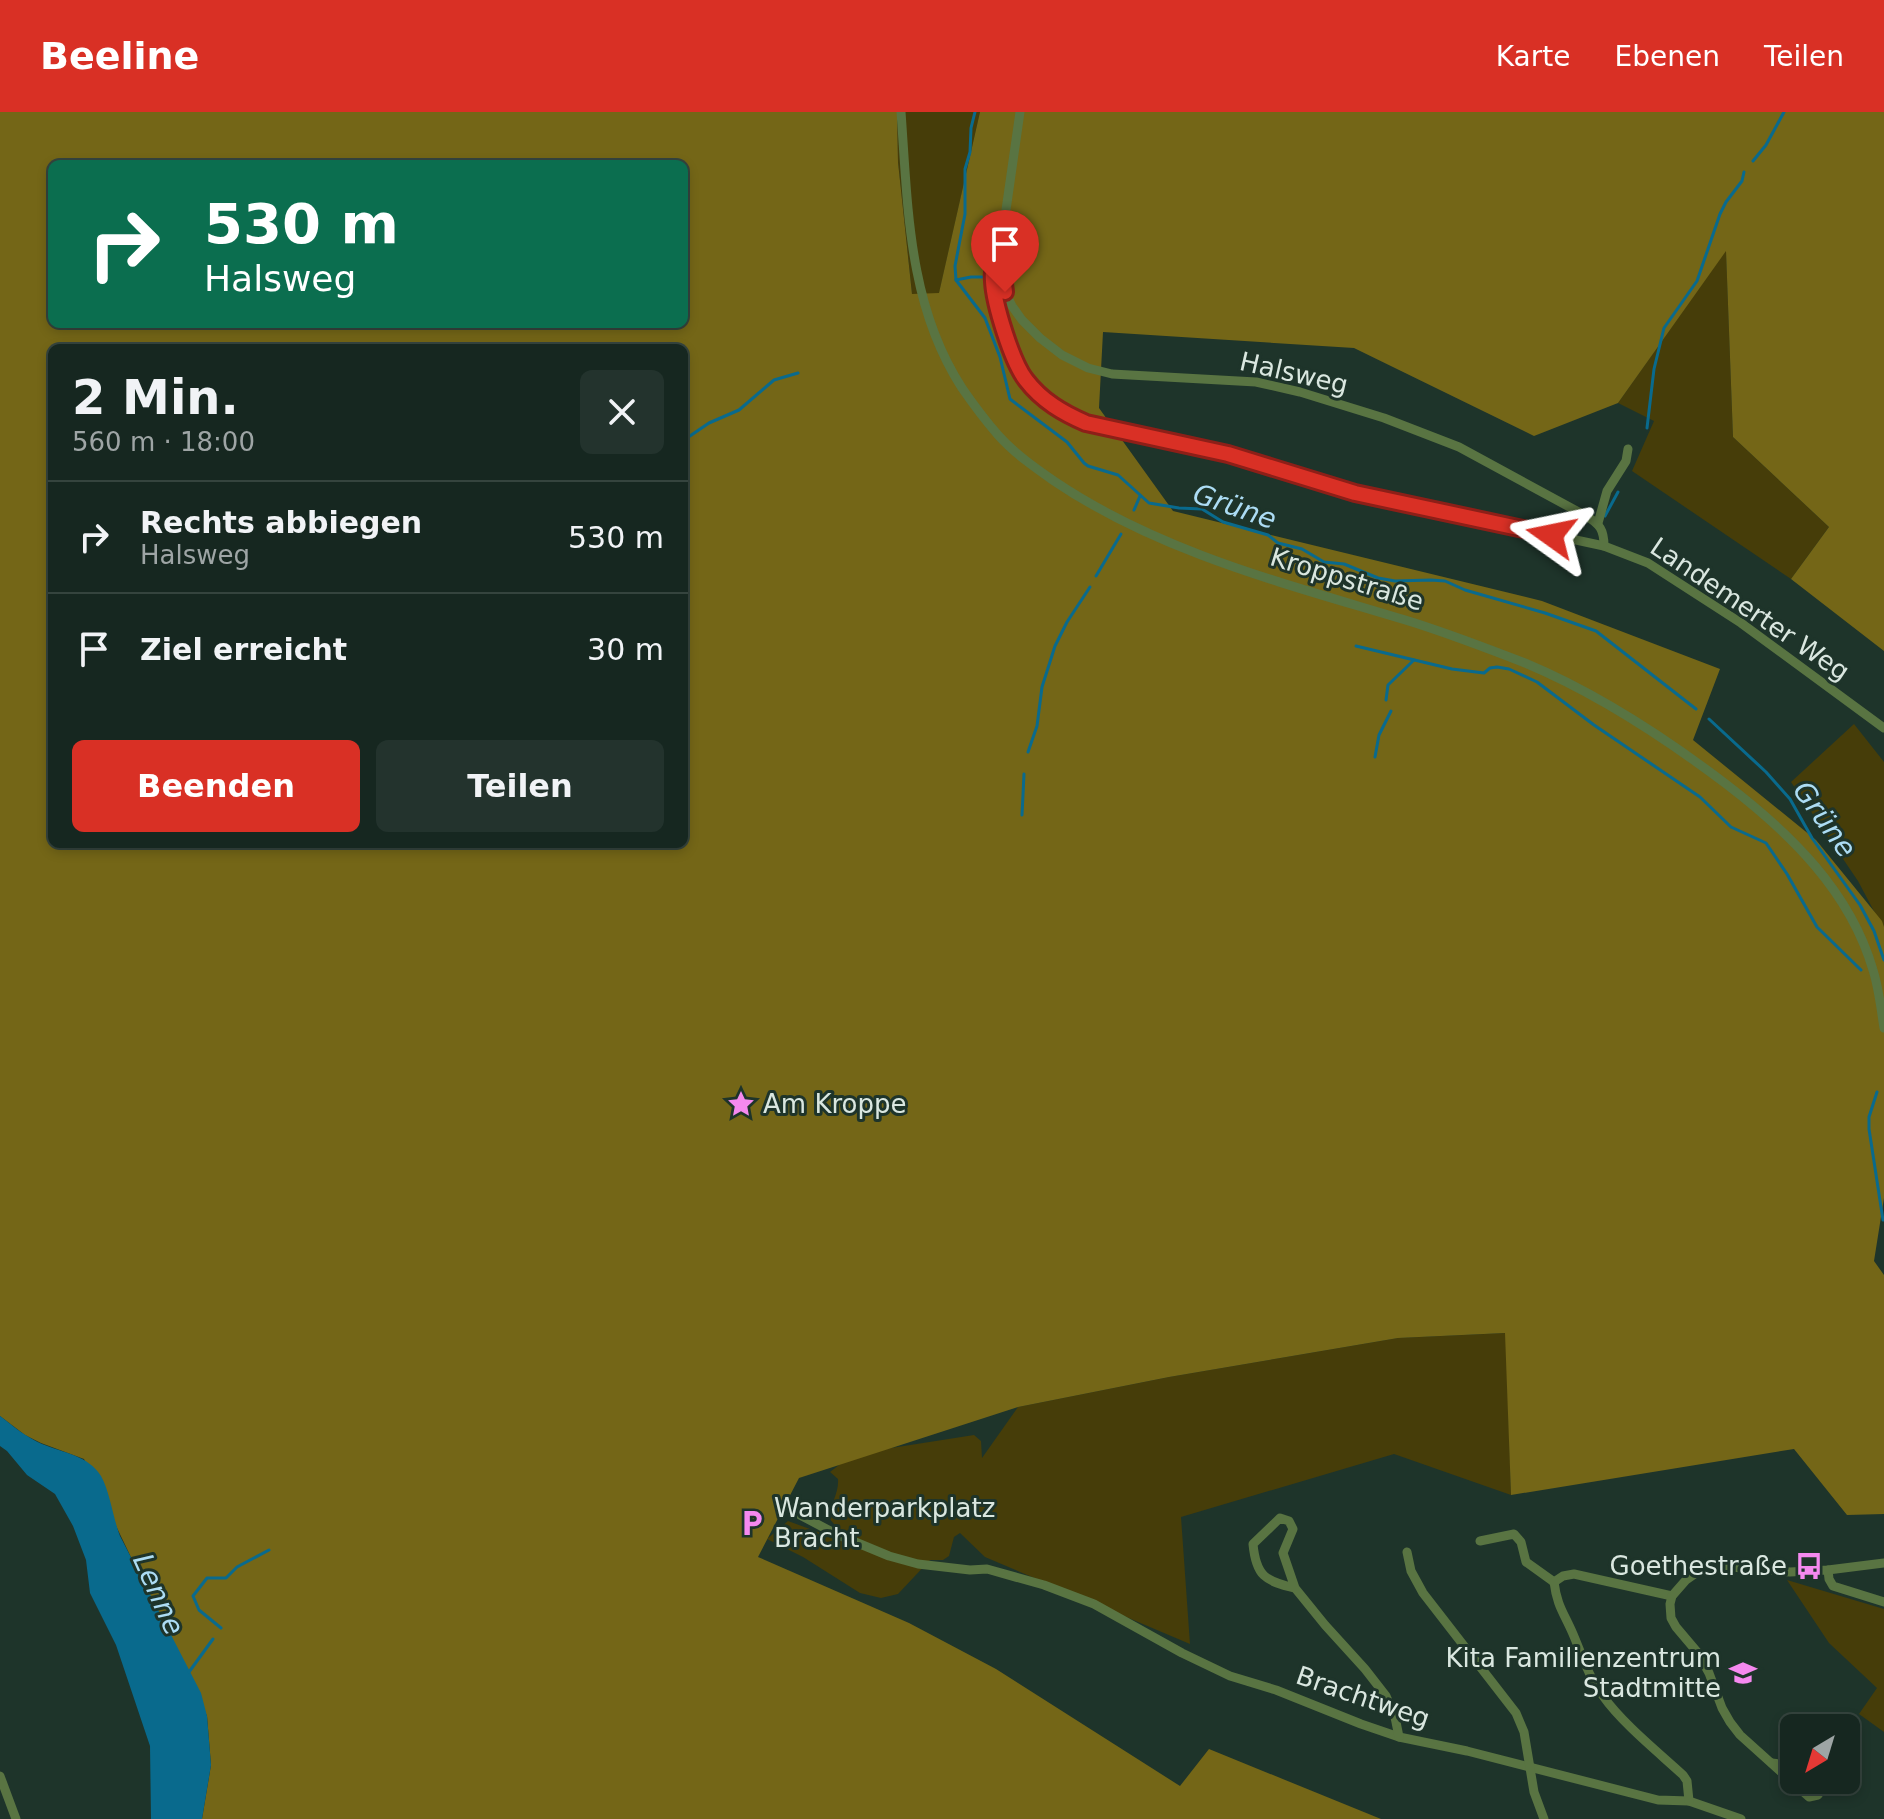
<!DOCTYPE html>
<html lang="de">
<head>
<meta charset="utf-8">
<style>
	:root { --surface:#162720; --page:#23332d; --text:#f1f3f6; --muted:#9ea5a5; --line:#35443e; --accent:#d93025 }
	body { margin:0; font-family:"DejaVu Sans",sans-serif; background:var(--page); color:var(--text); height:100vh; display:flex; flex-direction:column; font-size:30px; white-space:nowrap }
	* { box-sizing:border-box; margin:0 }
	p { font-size:26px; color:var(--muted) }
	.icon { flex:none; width:44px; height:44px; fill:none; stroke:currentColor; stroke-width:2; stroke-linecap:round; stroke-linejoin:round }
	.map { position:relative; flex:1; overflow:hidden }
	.drawer { position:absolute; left:48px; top:232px; width:640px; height:504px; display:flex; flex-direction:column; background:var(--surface); border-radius:12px; box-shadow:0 4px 12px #0003,0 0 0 2px var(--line) }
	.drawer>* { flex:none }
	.banner { position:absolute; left:48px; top:48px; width:640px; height:168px; border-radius:12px; box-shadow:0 4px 12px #0003,0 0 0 2px var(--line); background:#0b6e4f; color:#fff; overflow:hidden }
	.needle { width:52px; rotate:218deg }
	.fabs { position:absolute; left:1780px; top:1602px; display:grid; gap:16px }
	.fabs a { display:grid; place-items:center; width:80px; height:80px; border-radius:12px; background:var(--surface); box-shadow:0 4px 12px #0003,0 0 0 2px var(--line); font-size:40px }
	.pin { position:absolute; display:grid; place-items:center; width:68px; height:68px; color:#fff; margin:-82px -34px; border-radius:50% 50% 50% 0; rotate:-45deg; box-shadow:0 0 8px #0007 }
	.pin .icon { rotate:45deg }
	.me { position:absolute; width:88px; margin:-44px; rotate:282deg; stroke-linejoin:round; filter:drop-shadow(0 0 6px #0008) }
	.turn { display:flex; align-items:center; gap:28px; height:168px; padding:0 24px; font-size:36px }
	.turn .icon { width:104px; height:104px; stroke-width:2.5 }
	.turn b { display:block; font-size:56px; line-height:68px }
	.round { display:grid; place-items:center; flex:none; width:84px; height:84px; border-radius:12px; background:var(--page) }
	.summary { display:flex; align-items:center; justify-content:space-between; height:136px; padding:0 24px }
	h1 { font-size:48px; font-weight:800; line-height:60px }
	.action { display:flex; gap:16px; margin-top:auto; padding:16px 24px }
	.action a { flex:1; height:92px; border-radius:12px; background:var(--accent); color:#fff; font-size:32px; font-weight:800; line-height:92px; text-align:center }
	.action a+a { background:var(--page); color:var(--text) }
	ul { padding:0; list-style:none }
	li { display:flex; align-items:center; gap:24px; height:112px; padding:0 24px; border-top:2px solid var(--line) }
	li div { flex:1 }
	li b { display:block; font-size:30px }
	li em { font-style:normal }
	header { display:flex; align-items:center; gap:48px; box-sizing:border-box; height:112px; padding:0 40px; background:var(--accent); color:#fff }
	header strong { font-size:38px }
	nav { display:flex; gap:44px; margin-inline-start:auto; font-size:28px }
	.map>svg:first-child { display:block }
	.green { fill:#463d09 }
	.forest { fill:#746617; fill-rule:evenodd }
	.water { fill:#096a8d }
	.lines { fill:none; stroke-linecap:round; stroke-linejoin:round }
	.stream { stroke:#096a8d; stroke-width:3 }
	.minor { stroke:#597442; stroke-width:9 }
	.route-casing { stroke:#8d1f18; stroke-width:20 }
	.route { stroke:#d93025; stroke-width:14 }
	.labels { text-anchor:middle; stroke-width:6; stroke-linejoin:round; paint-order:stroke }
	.street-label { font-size:26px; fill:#dae7e0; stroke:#1e342a }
	.poi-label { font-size:26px; fill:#dae7e0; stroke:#1e342a; text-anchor:start }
	.water-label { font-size:28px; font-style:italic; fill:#acdcf4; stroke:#1e342a }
</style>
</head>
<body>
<header>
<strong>Beeline</strong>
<nav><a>Karte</a><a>Ebenen</a><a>Teilen</a></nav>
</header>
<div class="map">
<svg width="1884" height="1707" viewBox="0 0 1884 1707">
	<rect width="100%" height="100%" fill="#1e342a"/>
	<!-- green -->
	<g class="green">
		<path d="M897 0H980L939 182H912L898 50Z"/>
		<path d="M1726 138 1733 325 1829 415 1791 467 1632 359 1654 309 1618 291Z"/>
		<path d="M1854 612 1884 650V818L1858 769 1791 670Z"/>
		<path d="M1506 1221 1511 1383 1394 1342 1181 1405 1190 1532 985 1445 960 1421 954 1425 949 1444 943 1448H930L898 1482 881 1486 860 1481 803 1445 767 1427 788 1409 851 1432 828 1405C831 1391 839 1381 838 1367L830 1360 853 1342 974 1323 981 1329 982 1346 1018 1295 1169 1265 1398 1226Z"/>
		<path d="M1787 1468 1884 1497V1620L1859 1602 1877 1576 1829 1531Z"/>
	</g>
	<!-- forest -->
	<path class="forest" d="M0 0H897L898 50 912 182 939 181 980 0H1884V539L1791 467 1829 415 1733 325 1726 139 1618 291 1534 324 1354 236 1103 220 1099 296 1173 399 1542 489 1720 557 1693 628 1816 728 1882 809 1884 815V1086L1874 1149 1884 1163V1402L1847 1403 1794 1337 1511 1383 1505 1221 1398 1226 1169 1265 1018 1295 799 1366 758 1445 909 1511 996 1557 1180 1674 1209 1637 1381 1707H202L211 1653 207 1604 84 1347 41 1331 25 1323 0 1304ZM52 52H684V212H52ZM52 236H684V732H52Z"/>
	<!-- water -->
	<path class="water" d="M0 1304C13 1314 26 1325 42 1332 63 1341 88 1343 101 1364 110 1380 113 1406 120 1424L201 1581 207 1604 211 1653 202 1707H151L150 1634 116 1533 90 1481 86 1448 73 1414 55 1382 27 1363 7 1339 0 1334Z"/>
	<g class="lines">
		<!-- stream -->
		<g class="stream">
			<path d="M975 0 971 16 970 40 965 57V102L955 154 956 168 985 206 1000 245 1010 287 1067 330 1084 351 1088 354 1118 363 1149 391 1179 396 1202 397 1223 410 1268 423 1278 431 1302 437 1324 450 1344 452 1378 466 1395 469 1431 468 1445 469 1465 478 1545 501 1596 519 1696 597"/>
			<path d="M1753 49 1766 33 1784 0"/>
			<path d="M956 168 971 165H982"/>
			<path d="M1647 316 1654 257 1664 216 1697 169 1720 102 1726 90 1742 69 1744 60"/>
			<path d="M684 328 709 311 739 298 774 268 798 261"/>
			<path d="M1134 398 1140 384"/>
			<path d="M1605 404 1618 380"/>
			<path d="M1096 464 1121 422"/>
			<path d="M1356 534 1452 557 1484 561 1490 556 1497 555 1509 557 1537 570 1594 613 1700 685 1731 715 1766 731 1787 762 1817 815 1861 858"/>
			<path d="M1386 588 1388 573 1414 548"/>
			<path d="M1709 607 1766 660 1790 687 1812 726 1860 793 1874 819 1884 848"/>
			<path d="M1028 640 1037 614 1042 575 1055 534 1067 510 1090 475"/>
			<path d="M1375 645 1379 623 1391 599"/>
			<path d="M1022 703 1024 662"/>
			<path d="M1877 980 1869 1005V1017L1883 1108"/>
			<path d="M221 1516 199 1498 193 1484 207 1466H226L237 1455 269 1438"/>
			<path d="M189 1560 213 1527"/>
		</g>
		<!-- minor -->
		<g class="minor">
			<path d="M901 0C908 95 908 193 962 276 973 292 985 308 998 323 1014 341 1034 355 1054 369 1162 442 1291 473 1415 511 1452 523 1489 537 1525 551 1597 581 1664 625 1726 672 1790 721 1850 779 1873 858 1879 877 1881 897 1884 916"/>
			<path d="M1020 0 1006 98 994 150 993 172 1009 234 1017 253 1025 267 1041 285 1054 294 1086 311 1228 342 1355 381 1604 434 1648 451 1741 511 1884 616"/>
			<path d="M998 141 1002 156 1005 180 1012 194 1022 208 1040 226 1062 243 1088 256 1112 262 1256 270 1300 280 1384 306 1459 335 1586 404C1600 412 1604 418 1604 434"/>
			<path d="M1598 411 1607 379 1626 349 1628 337"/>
			<path d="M800 1403 836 1422 889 1444 918 1452 970 1458 987 1457 1044 1473 1094 1492 1182 1541 1230 1564 1276 1578 1361 1612 1399 1625 1467 1639 1658 1688 1689 1689 1741 1707"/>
			<path d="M1480 1429 1514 1422 1521 1430 1526 1450 1554 1470"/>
			<path d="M1407 1440 1411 1459 1423 1481 1516 1601 1524 1620 1534 1680 1544 1707"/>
			<path d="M1828 1458 1829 1467 1833 1474 1884 1490"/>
			<path d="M1295 1476C1265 1469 1256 1464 1253 1432L1280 1406 1289 1409 1293 1417 1283 1441 1295 1476 1325 1513 1365 1557 1386 1584 1395 1605 1399 1625"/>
			<path d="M1672 1484 1574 1462 1563 1464 1554 1470C1557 1494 1564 1501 1573 1522 1582 1543 1589 1566 1603 1584 1622 1611 1658 1640 1683 1663L1687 1669 1689 1689"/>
			<path d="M1772 1651 1794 1654"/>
			<path d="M0 1664 16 1707"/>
			<path d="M1824 1668V1673L1818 1683 1809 1685 1740 1623 1730 1610 1722 1596 1709 1561 1698 1541 1676 1515 1671 1506 1670 1492 1672 1484 1686 1468 1696 1461 1713 1456 1731 1455 1790 1460 1828 1458 1884 1451"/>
		</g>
	</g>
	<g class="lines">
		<!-- route casing -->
		<g class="route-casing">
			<path id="route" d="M1005 180 1002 156 997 138C994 148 992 159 993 169 994 192 1012 250 1026 268 1042 289 1063 301 1086 311L1228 342 1355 381 1551 423"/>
		</g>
		<!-- route -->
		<use href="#route" class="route"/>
	</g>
	<!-- icons -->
	<defs>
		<g id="sight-bare" transform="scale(2.16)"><path d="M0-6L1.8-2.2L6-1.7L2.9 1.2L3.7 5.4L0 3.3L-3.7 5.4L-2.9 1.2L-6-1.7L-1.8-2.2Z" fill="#f589ef" stroke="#1e342a" stroke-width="2.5" paint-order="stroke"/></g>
		<g id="parking-bare" transform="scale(2.16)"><path d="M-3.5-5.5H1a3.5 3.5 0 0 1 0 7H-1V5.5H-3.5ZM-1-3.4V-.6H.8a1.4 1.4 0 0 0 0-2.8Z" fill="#f589ef" stroke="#1e342a" stroke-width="2.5" paint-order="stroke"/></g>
		<g id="bus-bare" transform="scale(2.16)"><path d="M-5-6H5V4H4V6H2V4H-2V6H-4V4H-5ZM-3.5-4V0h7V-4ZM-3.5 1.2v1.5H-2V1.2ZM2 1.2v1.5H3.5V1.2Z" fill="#f589ef" stroke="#1e342a" stroke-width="2.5" paint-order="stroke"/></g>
		<g id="school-bare" transform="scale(2.16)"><path d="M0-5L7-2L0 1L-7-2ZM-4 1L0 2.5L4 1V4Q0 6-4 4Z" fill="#f589ef" stroke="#1e342a" stroke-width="2.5" paint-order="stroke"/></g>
	</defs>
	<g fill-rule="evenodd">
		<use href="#sight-bare" x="741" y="992"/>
		<use href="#parking-bare" x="752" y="1411"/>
		<use href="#bus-bare" x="1809" y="1454"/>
		<use href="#school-bare" x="1743" y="1561"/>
	</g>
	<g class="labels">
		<!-- street labels -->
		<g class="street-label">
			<text transform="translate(1294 261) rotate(13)" y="9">Halsweg</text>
			<text transform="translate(1347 467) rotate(17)" y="9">Kroppstraße</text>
			<text transform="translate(1750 497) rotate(34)" y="9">Landemerter Weg</text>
			<text transform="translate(1363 1585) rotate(19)" y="9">Brachtweg</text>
		</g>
		<!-- poi labels -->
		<g class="poi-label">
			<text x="763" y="1001">Am Kroppe</text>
			<text x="774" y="1405">Wanderparkplatz<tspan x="774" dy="30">Bracht</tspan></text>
			<text x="1787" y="1463" text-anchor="end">Goethestraße</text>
			<text x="1721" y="1555" text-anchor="end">Kita Familienzentrum<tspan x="1721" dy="30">Stadtmitte</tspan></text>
		</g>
		<!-- water labels -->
		<g class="water-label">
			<text transform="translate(1235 394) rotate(19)" y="10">Grüne</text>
			<text transform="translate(1825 707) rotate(54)" y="10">Grüne</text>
			<text transform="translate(159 1482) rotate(66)" y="10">Lenne</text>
		</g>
	</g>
</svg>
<div class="fabs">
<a><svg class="needle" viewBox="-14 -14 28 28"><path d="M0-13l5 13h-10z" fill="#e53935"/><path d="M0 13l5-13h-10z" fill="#9ea5a5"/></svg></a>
</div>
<div class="pin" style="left:1005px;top:180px;background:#d93025"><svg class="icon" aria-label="arrive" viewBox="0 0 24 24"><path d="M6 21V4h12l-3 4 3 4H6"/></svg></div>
<svg class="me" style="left:1551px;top:423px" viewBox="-20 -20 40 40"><path d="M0-17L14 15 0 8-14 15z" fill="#d93025" stroke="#fff" stroke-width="4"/></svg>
<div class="banner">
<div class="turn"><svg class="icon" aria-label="right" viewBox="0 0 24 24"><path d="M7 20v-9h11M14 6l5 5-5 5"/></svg><div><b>530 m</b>Halsweg</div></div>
</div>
<section class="drawer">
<div class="summary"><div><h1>2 Min.</h1><p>560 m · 18:00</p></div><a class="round"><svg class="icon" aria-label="close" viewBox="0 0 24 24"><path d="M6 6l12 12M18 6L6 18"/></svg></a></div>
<ul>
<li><svg class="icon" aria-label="right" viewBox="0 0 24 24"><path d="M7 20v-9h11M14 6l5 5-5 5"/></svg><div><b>Rechts abbiegen</b><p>Halsweg</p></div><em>530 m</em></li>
<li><svg class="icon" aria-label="arrive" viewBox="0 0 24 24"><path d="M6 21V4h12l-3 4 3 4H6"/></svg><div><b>Ziel erreicht</b></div><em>30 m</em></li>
</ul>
<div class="action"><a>Beenden</a><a>Teilen</a></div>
</section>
</div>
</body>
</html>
